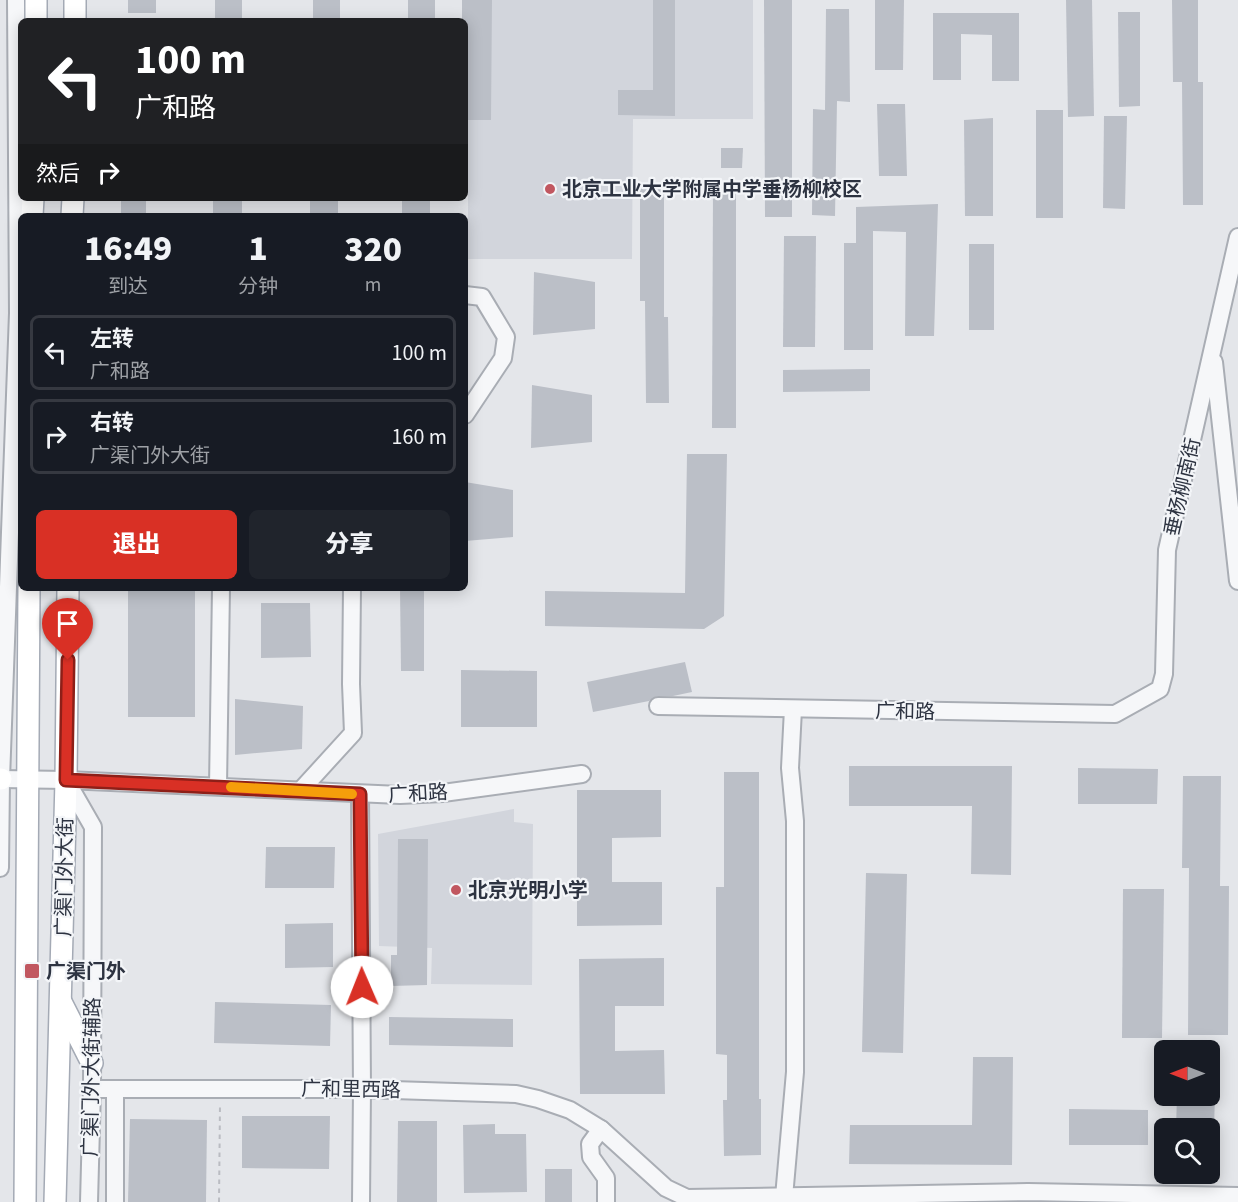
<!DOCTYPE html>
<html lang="zh">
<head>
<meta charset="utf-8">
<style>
	:root { --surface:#171b24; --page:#20242c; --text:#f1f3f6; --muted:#9ea1a6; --line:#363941; --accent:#d93025 }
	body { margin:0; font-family:"Source Sans 3","Noto Sans SC",sans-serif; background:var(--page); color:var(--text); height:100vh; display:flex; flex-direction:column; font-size:22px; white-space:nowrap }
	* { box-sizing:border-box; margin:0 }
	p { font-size:20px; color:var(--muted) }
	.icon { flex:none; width:33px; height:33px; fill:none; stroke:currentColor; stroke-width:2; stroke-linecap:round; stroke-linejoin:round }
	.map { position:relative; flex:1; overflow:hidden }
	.details { position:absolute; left:18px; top:213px; width:450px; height:378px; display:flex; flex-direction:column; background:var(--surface); border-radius:9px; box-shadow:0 3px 15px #0003 }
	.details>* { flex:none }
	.banner { position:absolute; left:18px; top:18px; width:450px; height:183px; border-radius:9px; box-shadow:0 3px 15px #0003; background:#202124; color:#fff; overflow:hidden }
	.needle { width:39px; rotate:270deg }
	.buttons { position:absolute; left:1154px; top:1040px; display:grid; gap:12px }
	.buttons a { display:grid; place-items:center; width:66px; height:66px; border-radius:9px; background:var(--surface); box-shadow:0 3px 15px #0003; font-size:30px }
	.pin { position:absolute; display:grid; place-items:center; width:51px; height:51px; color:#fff; margin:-62px -26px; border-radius:50% 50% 50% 0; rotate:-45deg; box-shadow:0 0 6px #0007 }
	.pin .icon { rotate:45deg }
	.me { position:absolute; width:66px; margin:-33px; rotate:359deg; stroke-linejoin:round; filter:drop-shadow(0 0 4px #0008) }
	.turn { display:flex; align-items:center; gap:21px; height:126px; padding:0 18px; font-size:27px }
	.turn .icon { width:78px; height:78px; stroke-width:2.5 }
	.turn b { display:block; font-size:42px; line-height:51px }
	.then { display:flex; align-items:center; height:57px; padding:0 18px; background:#0003; gap:12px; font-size:22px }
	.eta { display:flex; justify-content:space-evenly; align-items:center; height:102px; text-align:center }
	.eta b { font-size:36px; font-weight:800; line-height:42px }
	.action { display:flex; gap:12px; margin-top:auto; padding:12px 18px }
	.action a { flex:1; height:69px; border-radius:9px; background:var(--accent); color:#fff; font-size:24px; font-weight:800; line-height:69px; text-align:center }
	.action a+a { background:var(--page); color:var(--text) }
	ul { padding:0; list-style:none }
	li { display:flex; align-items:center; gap:18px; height:75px; margin:0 12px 9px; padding:0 6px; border:3px solid var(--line); border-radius:9px }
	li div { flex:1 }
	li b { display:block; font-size:22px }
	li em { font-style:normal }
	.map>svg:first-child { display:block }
	.built { fill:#d2d5dc }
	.building { fill:#bbbfc7 }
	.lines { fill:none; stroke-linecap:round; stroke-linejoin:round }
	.minor-casing { stroke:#a9adb4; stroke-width:20 }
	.major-casing { stroke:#a4aab5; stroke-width:24 }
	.path { stroke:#babcc2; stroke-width:2; stroke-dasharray:4.5 4.5; stroke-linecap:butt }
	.minor { stroke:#f6f7f9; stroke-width:16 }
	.major { stroke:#fff; stroke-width:21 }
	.route-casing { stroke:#8d1f18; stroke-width:15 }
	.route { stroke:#d93025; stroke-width:10 }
	.slow { stroke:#f59e0b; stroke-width:10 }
	.poi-dot { fill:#c15760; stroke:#f3f5f8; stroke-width:2 }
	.labels { text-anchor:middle; stroke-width:4.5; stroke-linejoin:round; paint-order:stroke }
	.poi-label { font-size:20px; font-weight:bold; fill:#2d3341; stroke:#f3f5f8; text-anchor:start }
	.street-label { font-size:20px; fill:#2d3341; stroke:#f3f5f8 }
</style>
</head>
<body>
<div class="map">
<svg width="1238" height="1202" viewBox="0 0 1238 1202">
	<rect width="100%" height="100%" fill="#e4e6ea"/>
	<!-- built -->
	<g class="built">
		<path d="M468 0H753V119H633L632 259H468Z"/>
		<path d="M514 809V822L533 824 532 985 431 984 432 948 379 946 378 834Z"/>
	</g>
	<!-- building -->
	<g class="building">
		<rect x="128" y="0" width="28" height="13"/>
		<rect x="215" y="0" width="27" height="21"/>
		<rect x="313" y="0" width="27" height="21"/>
		<rect x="408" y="0" width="27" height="21"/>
		<path d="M462 0H492L491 120H465V21H462Z"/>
		<path d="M653 0H675V116L618 115V90H653Z"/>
		<path d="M764 0H792V217H765Z"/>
		<path d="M875 0H904L903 70H875Z"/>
		<path d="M1066 0H1092L1094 116 1068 117Z"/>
		<path d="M1172 0H1198V82H1203V205H1183L1182 82H1173Z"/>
		<path d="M826 9H849L850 102 837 101 835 216 812 215 813 109 825 110Z"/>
		<path d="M1118 12H1140V106L1119 107Z"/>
		<path d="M933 13H1019V81H992V35L961 34V80H933Z"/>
		<path d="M877 104H905L907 176H879Z"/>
		<rect x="1036" y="110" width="27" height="108"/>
		<path d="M1104 116H1127L1125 209 1103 208Z"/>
		<path d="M993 118V216H965L964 120Z"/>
		<path d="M721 148H743L742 168H721Z"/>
		<path d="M640 188H664V317H668L669 403H646L645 301H640Z"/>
		<path d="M713 190H736V428H712Z"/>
		<rect x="121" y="198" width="25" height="18"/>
		<rect x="213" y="198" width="29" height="18"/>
		<rect x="310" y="198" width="28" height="18"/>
		<rect x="402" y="198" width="28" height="18"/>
		<path d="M938 204 934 336H905L906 232 873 231V350H844V243H856V207Z"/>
		<path d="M784 236H816L815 347H783Z"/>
		<rect x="969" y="244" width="25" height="86"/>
		<path d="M534 272 595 282V329L533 335Z"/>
		<path d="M870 369V391L783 392V370Z"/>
		<path d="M532 385 592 395V442L531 448Z"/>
		<path d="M687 454H727L724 616 704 629 545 626V591L685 593Z"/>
		<path d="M465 482 513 490V537L465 541Z"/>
		<rect x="128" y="588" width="67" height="129"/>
		<path d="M400 588H424V671H401Z"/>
		<path d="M261 603H310L311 657 261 658Z"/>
		<path d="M685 662 692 692 673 696H658L649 701 593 712 587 682Z"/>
		<path d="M461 670 537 671V727H461Z"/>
		<path d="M235 699 303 706 302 749 235 755Z"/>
		<path d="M849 766H1012L1011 875 971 874 972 806H849Z"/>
		<path d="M1078 768 1158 769 1157 804H1078Z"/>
		<path d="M724 772H759V1099H761V1155L724 1156 723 1100H727V1055L716 1054V887H724Z"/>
		<path d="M1183 776H1221L1220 886H1229L1228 1035H1188L1189 868H1182Z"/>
		<path d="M577 790H661V837L612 838V882H662V925L577 926Z"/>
		<path d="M398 839H428L427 985 391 986V955H397Z"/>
		<path d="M266 847H335L334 888H265Z"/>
		<path d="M866 873 907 874 903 1053 862 1052Z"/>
		<path d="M1123 889H1164L1162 1038H1122Z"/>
		<path d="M333 923V967L285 968V924Z"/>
		<path d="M664 958V1006H615V1051L664 1050 665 1094H580L579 959Z"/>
		<path d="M215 1002 331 1005 330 1046 214 1043Z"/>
		<path d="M389 1017 513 1019V1047L389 1045Z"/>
		<path d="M973 1057H1013L1012 1165 849 1164 850 1125H972Z"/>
		<path d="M1177 1095H1215L1214 1128H1176Z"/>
		<path d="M1069 1109 1148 1110V1145H1069Z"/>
		<path d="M242 1116H330L329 1169 242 1168Z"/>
		<path d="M130 1119 207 1120 206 1202H128Z"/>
		<path d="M398 1121H437V1202H397Z"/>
		<path d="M495 1124V1134H526L527 1192 464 1193 463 1125Z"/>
		<rect x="545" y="1169" width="27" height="33"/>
	</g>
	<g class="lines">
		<!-- minor casing -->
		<g class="minor-casing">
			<g id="minor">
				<path d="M465 295 482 297 506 337 503 358 465 415"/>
				<path d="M1214 362 1238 581"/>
				<path d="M658 706 1115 714 1160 689 1164 674 1167 550 1238 237"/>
				<path d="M1 779 66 780 400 795 443 793 582 774"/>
				<path d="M66 780 93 827 92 1089 89 1202"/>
				<path d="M218 786 221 588"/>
				<path d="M301 790 353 733 351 684 352 588"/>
				<path d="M360 794 362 1089 361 1202"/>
				<path d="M0 868 1 779 18 313 16 0"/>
				<path d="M92 1089H362L516 1094 538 1099 570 1110 601 1129 666 1188 687 1198 1028 1192 1238 1196"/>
				<path d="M601 1129 590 1144 591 1157 606 1178V1202"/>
				<path d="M784 1197 795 1072V821L790 768 793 709"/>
				<path d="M115 1202V1089"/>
			</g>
		</g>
		<!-- major casing -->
		<g class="major-casing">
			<g id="major">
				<path d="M36 21V0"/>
				<path d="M75 21V0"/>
				<path d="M32 216 33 198"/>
				<path d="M72 216 73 198"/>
				<path d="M0 779H1"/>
				<path d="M61 1002 92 1063"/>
				<path d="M25 1202 29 588"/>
				<path d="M55 1202 66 780 68 588"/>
			</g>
		</g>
		<!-- path -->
		<path class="path" d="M219 1202 220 1104"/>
		<!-- minor -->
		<use href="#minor" class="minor"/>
		<!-- major -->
		<use href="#major" class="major"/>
	</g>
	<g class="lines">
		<!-- route casing -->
		<g class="route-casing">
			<path id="route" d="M68 660 66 780 360 794 362 987"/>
		</g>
		<!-- route -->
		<use href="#route" class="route"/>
		<!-- slow -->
		<path class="slow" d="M231 787 352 794"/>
	</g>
	<!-- markers -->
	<g class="poi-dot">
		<circle cx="550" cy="189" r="6"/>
		<circle cx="456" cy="890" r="6"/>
		<rect x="24" y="963" width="16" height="16" rx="3"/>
	</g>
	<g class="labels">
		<!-- poi labels -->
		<g class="poi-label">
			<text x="562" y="196">北京工业大学附属中学垂杨柳校区</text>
			<text x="468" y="897">北京光明小学</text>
			<text x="46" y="978">广渠门外</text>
		</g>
		<!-- street labels -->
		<g class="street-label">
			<text transform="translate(1182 487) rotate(-77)" y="7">垂杨柳南街</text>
			<text transform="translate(905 711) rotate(1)" y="7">广和路</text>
			<text transform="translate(418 793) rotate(-3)" y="7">广和路</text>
			<text transform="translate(64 877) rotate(-89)" y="7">广渠门外大街</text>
			<text transform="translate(91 1077) rotate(-89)" y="7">广渠门外大街辅路</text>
			<text transform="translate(351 1089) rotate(1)" y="7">广和里西路</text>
		</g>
	</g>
</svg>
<div class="buttons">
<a><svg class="needle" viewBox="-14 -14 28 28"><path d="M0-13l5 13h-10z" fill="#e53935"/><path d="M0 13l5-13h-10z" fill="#9ea1a6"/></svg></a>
<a><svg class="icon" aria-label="search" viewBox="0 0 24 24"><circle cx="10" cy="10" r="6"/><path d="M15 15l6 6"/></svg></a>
</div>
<div class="pin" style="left:68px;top:660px;background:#d93025"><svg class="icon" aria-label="arrive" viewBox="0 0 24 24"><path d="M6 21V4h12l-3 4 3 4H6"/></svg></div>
<svg class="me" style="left:362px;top:987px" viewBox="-20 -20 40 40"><circle r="19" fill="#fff"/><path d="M0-13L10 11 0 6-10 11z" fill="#d93025"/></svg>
<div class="banner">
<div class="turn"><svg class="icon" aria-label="left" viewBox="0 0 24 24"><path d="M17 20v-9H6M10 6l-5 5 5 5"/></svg><div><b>100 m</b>广和路</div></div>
<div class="then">然后<svg class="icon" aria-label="right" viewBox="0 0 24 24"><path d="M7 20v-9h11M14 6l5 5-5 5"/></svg></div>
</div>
<section class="details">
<div class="eta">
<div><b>16:49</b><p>到达</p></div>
<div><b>1</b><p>分钟</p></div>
<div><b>320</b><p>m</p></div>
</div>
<ul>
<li><svg class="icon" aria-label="left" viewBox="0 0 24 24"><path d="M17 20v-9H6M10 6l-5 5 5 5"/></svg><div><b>左转</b><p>广和路</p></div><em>100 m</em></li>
<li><svg class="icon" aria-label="right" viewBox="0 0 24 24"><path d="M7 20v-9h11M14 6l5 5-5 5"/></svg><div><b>右转</b><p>广渠门外大街</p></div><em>160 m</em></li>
</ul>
<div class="action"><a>退出</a><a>分享</a></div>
</section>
</div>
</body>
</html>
